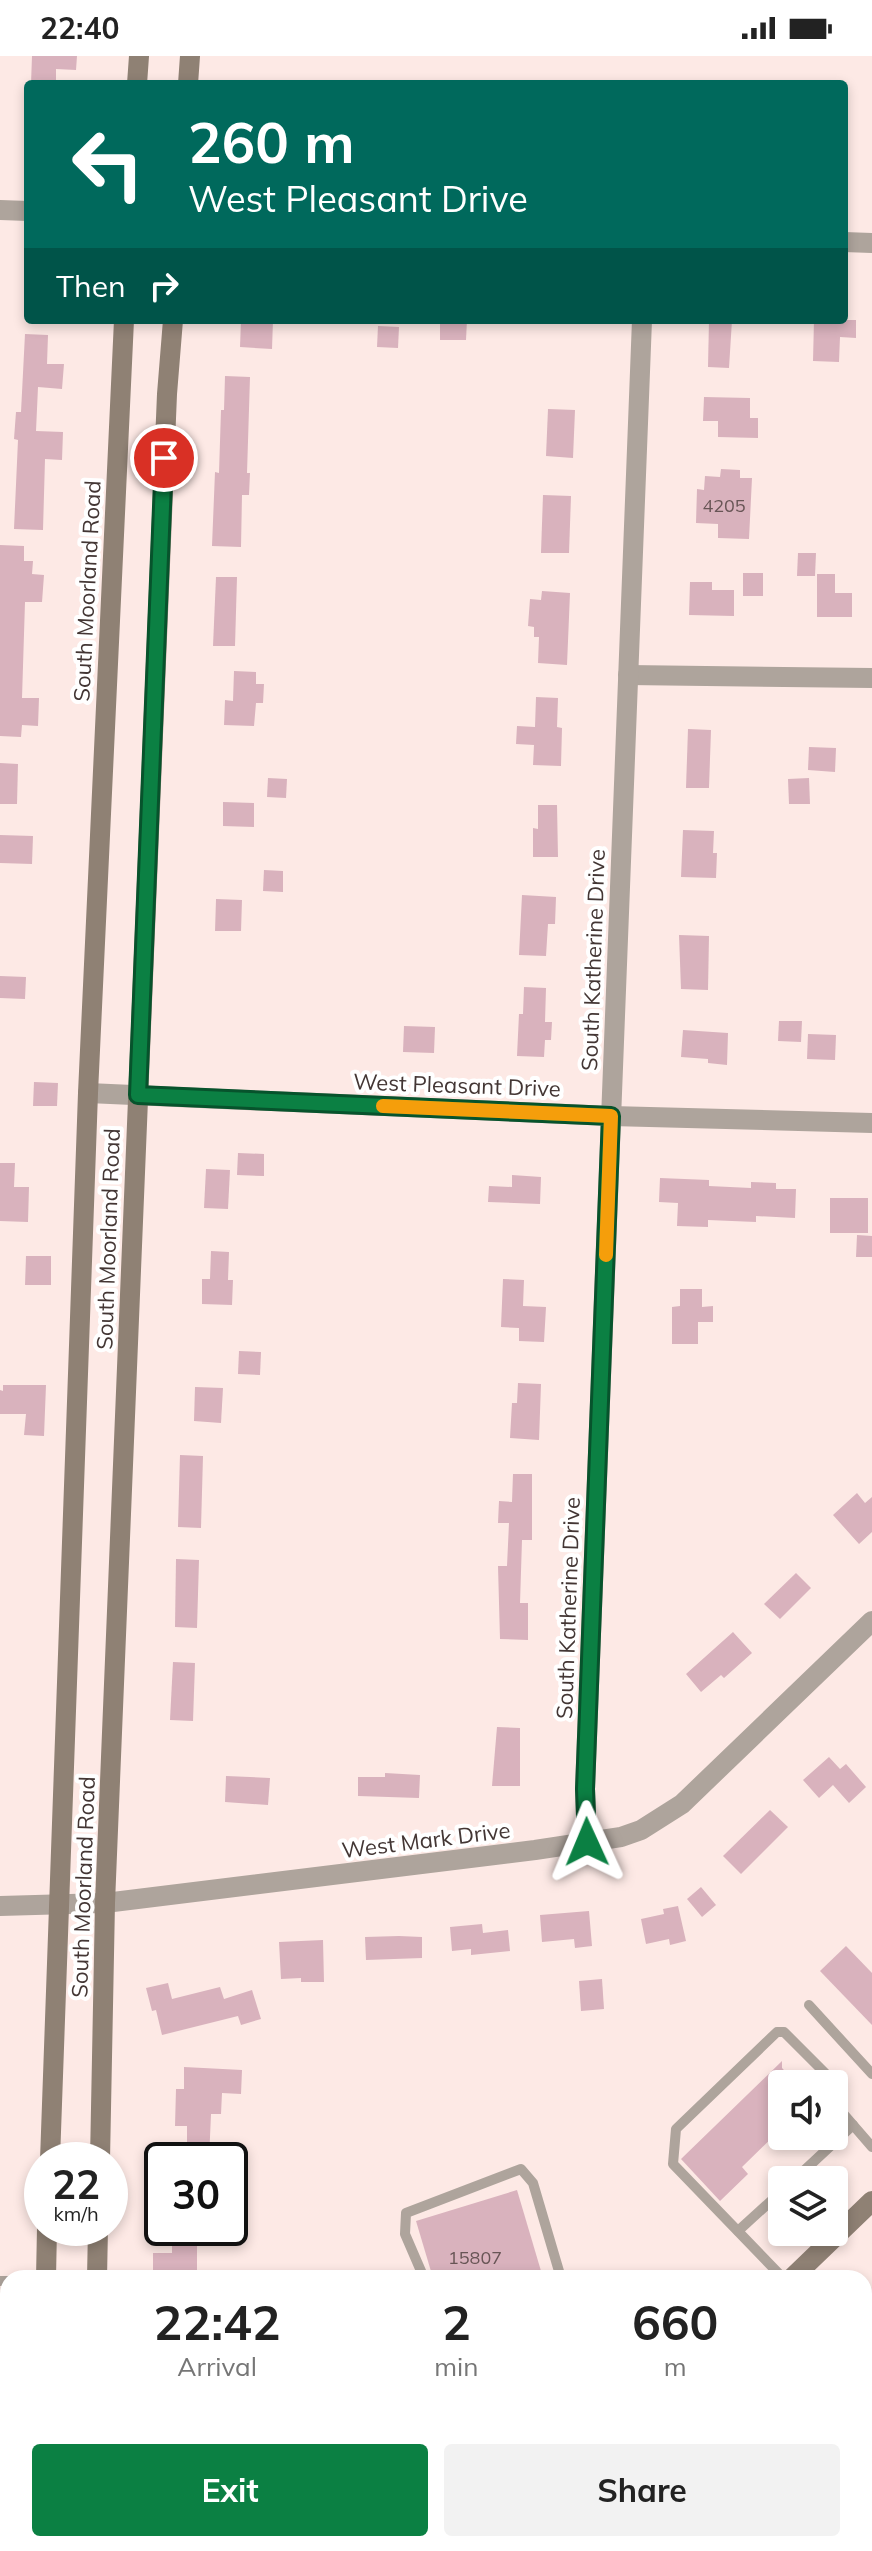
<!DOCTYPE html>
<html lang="en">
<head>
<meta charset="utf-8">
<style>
	:root { --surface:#fff; --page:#f2f2f2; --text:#222; --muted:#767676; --accent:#0b8043 }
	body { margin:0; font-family:Mulish,sans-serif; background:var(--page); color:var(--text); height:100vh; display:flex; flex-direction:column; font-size:30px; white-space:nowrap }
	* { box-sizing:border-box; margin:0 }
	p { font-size:26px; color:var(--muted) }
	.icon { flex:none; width:44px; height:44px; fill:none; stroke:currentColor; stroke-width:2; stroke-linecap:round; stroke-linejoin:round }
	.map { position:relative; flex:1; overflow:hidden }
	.sheet { position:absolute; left:0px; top:2214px; width:872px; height:282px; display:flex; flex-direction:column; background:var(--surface); border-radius:24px 24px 0 0; box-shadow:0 4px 12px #0003 }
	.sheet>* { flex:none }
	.guide { position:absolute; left:24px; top:24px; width:824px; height:244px; border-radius:8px; box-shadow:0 4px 12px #0003; background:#00695c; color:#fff; overflow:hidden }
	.controls { position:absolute; left:768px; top:2014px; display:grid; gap:16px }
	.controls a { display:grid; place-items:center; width:80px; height:80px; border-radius:8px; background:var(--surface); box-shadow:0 4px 12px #0003; font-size:40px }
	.speed { position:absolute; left:24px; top:2086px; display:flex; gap:16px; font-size:40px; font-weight:700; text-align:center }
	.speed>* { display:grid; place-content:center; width:104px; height:104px; border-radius:50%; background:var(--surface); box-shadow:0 4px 12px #0003; line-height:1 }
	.speed small { font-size:20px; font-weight:400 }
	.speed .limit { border:4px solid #111; border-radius:12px; background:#fff; color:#111 }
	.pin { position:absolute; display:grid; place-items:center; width:68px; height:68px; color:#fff; margin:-34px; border:4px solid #fff; border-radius:50%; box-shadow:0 2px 8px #0007 }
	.me { position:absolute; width:88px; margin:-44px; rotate:359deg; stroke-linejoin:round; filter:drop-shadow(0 0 6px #0008) }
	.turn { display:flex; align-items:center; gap:28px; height:168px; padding:0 32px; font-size:36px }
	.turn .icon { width:104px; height:104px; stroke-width:2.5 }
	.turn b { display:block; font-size:56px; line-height:68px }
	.then { display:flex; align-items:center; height:76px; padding:0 32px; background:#0003; gap:16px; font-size:30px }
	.eta { display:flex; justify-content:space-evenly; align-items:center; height:136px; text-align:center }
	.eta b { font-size:48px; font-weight:700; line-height:56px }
	.action { display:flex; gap:16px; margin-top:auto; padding:16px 32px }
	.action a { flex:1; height:92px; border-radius:8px; background:var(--accent); color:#fff; font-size:32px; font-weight:700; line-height:92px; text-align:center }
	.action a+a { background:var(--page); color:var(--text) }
	.status { display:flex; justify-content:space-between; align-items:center; height:56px; padding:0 40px; background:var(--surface); direction:ltr }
	.status svg { height:22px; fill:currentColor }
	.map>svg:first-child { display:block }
	.building { fill:#d9b2bd }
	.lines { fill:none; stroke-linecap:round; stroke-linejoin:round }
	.lane { stroke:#aea49c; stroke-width:10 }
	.street { stroke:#aea49c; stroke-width:20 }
	.secondary { stroke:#8f8174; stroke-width:20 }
	.route-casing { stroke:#07532c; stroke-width:20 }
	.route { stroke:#0b8043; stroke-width:14 }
	.slow { stroke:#f59e0b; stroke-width:14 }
	.labels { text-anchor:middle; stroke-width:8; stroke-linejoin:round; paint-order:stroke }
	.number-label { font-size:18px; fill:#685556 }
	.street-label { font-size:22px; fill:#433634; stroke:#fff }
</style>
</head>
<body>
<div class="status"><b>22:40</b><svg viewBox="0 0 49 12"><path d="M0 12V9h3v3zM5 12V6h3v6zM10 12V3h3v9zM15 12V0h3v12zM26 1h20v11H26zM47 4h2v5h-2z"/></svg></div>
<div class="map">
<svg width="872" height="2495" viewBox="0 0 872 2495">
	<rect width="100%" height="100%" fill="#fde9e5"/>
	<!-- building -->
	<g class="building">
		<path d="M32 0H77L76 14 56 13V28H31Z"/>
		<path d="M241 264H273L272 293 240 291Z"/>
		<path d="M440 264H467L466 284H440Z"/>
		<path d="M709 264H732L729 312 708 311Z"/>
		<path d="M814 264H856V282L840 281 839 306 813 305Z"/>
		<path d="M378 270 399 271 398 292 377 291Z"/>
		<path d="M25 278 48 279 47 308H64L62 333 38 331 36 375 63 376 62 404 45 403 43 474 14 473 18 384 14 383 16 356H21Z"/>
		<path d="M225 320 250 321 247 417H250L249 439H242L241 491 212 490 215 416 219 417 221 354H224Z"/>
		<path d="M704 341 750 342V362H758V382L718 381V365H703Z"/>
		<path d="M548 353 575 354 573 402 546 400Z"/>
		<path d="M721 413 740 414V422H752L749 483 718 482V468L696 467 697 433 704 434 705 420 720 421Z"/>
		<path d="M543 439 571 440 569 497H541Z"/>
		<path d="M0 489 24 490V505H33L32 518 44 519 42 546H25L22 642H39L38 670 22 669 21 681 0 680Z"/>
		<path d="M798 497H816L815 520H797Z"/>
		<rect x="743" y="517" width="20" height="23"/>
		<path d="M817 518H835V537H852V561H817Z"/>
		<path d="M216 521H237L235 590H213Z"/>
		<path d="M690 526H712V534H734V560L689 559Z"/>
		<path d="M542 535 570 537 567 609 538 607 539 581H534V571L528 570 530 543 541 544Z"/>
		<path d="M234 615 256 616V628H264L263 647H256L254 670 224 669 225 644 233 645Z"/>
		<path d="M536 641 558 642 557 671 562 672 561 710 533 709 534 689 516 688 517 670 535 671Z"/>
		<path d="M688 673 711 674 709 732H686Z"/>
		<path d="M809 691 836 692 835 716 808 714Z"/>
		<path d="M0 707 18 708 17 748H0Z"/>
		<path d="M268 722 287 723 286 742 267 741Z"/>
		<path d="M809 722 810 748H789L788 723Z"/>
		<path d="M223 746 254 747V771L223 770Z"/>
		<path d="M538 749H557L558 801H533V772L538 773Z"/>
		<path d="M683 774 714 775 713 797H717L716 822 681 821Z"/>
		<path d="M0 779 33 780 32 808 0 807Z"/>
		<path d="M264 814 283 815V836L263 835Z"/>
		<path d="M522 839 556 841 555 868H548L546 900 519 899Z"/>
		<path d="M216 843 242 844 241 875H215Z"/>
		<path d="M679 879 709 880 708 934 681 933Z"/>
		<path d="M0 920 26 921 25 943 0 942Z"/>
		<path d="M524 931 546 932 545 966H552L551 984H545L544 1001 517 1000 519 958H523Z"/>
		<path d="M779 965H802L801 986 778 985Z"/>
		<path d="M404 970 435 971 434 997 403 996Z"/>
		<path d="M683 974 728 977 727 1009 708 1007V1003L681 1001Z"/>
		<path d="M808 978 836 979 835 1004 807 1003Z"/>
		<path d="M34 1026 58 1027 57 1050H33Z"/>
		<path d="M238 1097 264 1098V1120L237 1119Z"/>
		<path d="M0 1107H15L14 1131H29L28 1166 0 1165Z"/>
		<path d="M206 1113 230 1114 228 1153 204 1152Z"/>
		<path d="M512 1119 541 1121 540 1148 488 1146 489 1130 512 1131Z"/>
		<path d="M660 1122 709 1124V1130L751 1132V1126L776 1127V1133H796L795 1162 756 1160V1166L708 1164V1171L677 1170 678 1147 659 1146Z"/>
		<rect x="830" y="1142" width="38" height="35"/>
		<path d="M857 1179 872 1180V1201H856Z"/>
		<path d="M211 1195 229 1196 228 1224H233L232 1249 202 1248V1223H210Z"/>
		<path d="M26 1200H51V1229H25Z"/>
		<path d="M503 1223 524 1224 523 1250 546 1251 544 1286 519 1285V1272L501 1271Z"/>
		<path d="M680 1233H702V1251L713 1250V1266H698V1288H672V1251L680 1250Z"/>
		<path d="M239 1295 261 1296 260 1319 238 1318Z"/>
		<path d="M518 1327 541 1328 539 1384 510 1382 512 1347H517Z"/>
		<path d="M3 1329H46L44 1380 24 1379 26 1358H0V1334L3 1335Z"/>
		<path d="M195 1331 223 1332 221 1367 194 1365Z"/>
		<path d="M180 1399 203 1400 201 1472 178 1471Z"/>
		<path d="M513 1418H532V1484H522L520 1547H528V1584L500 1583 498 1510H507L509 1467H498L499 1445 512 1446Z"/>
		<path d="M857 1437 865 1447 872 1441V1476L859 1488 833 1459Z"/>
		<path d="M176 1503 199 1504 197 1572 175 1571Z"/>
		<path d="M796 1517 811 1532 780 1563 764 1548Z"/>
		<path d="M733 1576 752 1597 724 1622 721 1619 701 1636 686 1618Z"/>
		<path d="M173 1606 195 1607 193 1665 170 1664Z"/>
		<path d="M497 1671 520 1672V1730H492Z"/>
		<path d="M829 1701 840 1713 846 1708 866 1731 849 1747 833 1729 819 1742 803 1724Z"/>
		<path d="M385 1717 420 1719 419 1742 358 1740V1721H385Z"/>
		<path d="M226 1720 270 1722 268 1749 225 1746Z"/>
		<path d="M770 1754 788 1771 741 1818 723 1800Z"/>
		<path d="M701 1831 716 1849 702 1861 687 1843Z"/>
		<path d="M678 1850 686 1885 670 1889 669 1883 646 1888 641 1863 664 1858 663 1853Z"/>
		<path d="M589 1855 592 1890 575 1892 574 1883 542 1886 540 1859Z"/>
		<path d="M482 1868 483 1877 508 1874 510 1895 471 1899V1893L452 1895 450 1871Z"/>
		<path d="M399 1880 422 1881V1902L366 1904 365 1881Z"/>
		<path d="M323 1884 324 1926H301V1922L281 1923 279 1886Z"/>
		<path d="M846 1890 872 1917V1969L820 1915Z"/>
		<path d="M602 1923 604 1953 581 1955 579 1925Z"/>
		<path d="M168 1927 172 1943 220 1931 224 1943 252 1934 261 1963 241 1969 238 1960 162 1979 156 1954 152 1955 146 1932Z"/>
		<path d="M782 2005V2012L797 2028H782V2072L742 2111 748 2118 720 2145 681 2103Z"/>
		<path d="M184 2011 242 2014 241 2038 222 2037 221 2058H211L209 2104H187V2070H175L176 2033H184Z"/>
		<path d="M517 2134 541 2215 519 2222H433L416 2165Z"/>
		<path d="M172 2179H197V2218H177V2222H153V2197H172Z"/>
	</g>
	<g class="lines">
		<!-- lane -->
		<g class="lane">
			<path d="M809 1949 872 2018"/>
			<path d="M834 2047 872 2091"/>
			<path d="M794 2124 853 2069"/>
			<path d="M738 2175 782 2135"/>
			<path d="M424 2222 405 2178 406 2157 521 2113 533 2127 561 2222"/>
			<path d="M783 2222 673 2108 676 2073 777 1976H784L826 2018 827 2028"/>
			<path d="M0 2225H8"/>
			<path d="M0 2308 8 2311"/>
			<path d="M443 2488 451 2495"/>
			<path d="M420 2495 427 2488"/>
		</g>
		<!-- street -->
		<g class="street">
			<path d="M0 154 28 155"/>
			<path d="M844 186 872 187"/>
			<path d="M628 619 872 622"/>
			<path d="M88 1037 611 1060 872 1067"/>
			<path d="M587 1786 585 1733 642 264"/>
			<path d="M0 1850 105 1847 535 1794 621 1781 641 1774 682 1748 872 1565"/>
			<path d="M864 2407 872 2418"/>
			<path d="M0 2438 8 2439"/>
			<path d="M595 2495 602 2488"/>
		</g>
		<!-- secondary -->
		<g class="secondary">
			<path d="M137 28 139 0"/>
			<path d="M188 28 190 0"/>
			<path d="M50 2104 88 1037 124 264"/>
			<path d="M100 2104 105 1847 167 338 173 264"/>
			<path d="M46 2222 47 2172"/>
			<path d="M97 2222 98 2172"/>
			<path d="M792 2222 872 2145"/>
			<path d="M37 2495 38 2488"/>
			<path d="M91 2495V2488"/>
			<path d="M507 2495 514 2488"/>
		</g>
	</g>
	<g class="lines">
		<!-- route casing -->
		<g class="route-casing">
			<path id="route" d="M164 402 138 1039 611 1060 585 1733 587 1786"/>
		</g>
		<!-- route -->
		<use href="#route" class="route"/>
		<!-- slow -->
		<path class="slow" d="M383 1050 611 1060 606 1199"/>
	</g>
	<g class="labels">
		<!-- number labels -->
		<g class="number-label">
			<text x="724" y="456">4205</text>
			<text x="475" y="2208">15807</text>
		</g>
		<!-- street labels -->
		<g class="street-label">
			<text transform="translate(87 535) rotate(-87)" y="8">South Moorland Road</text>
			<text transform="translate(593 904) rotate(-88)" y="8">South Katherine Drive</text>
			<text transform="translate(457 1029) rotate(2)" y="8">West Pleasant Drive</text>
			<text transform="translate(108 1183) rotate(-88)" y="8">South Moorland Road</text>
			<text transform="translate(568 1552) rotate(-88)" y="8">South Katherine Drive</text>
			<text transform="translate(426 1784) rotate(-7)" y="8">West Mark Drive</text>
			<text transform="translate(83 1831) rotate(-88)" y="8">South Moorland Road</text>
		</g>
	</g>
</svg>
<div class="controls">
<a><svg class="icon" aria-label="sound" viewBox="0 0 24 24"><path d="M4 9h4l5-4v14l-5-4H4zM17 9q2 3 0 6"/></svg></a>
<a><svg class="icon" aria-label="layers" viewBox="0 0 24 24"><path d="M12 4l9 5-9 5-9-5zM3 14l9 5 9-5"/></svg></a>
</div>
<div class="speed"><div>22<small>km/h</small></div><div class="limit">30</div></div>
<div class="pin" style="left:164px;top:402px;background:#d93025"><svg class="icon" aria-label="arrive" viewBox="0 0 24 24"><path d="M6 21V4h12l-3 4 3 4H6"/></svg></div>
<svg class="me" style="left:587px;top:1786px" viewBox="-20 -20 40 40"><path d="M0-17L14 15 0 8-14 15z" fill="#0b8043" stroke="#fff" stroke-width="4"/></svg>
<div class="guide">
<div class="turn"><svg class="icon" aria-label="left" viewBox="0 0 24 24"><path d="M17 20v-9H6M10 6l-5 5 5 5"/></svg><div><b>260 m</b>West Pleasant Drive</div></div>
<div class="then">Then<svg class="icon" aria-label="right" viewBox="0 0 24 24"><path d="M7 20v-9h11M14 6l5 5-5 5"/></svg></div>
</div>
<section class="sheet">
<div class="eta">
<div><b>22:42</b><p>Arrival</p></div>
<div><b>2</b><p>min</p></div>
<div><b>660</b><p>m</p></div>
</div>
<div class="action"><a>Exit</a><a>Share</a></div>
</section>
</div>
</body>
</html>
